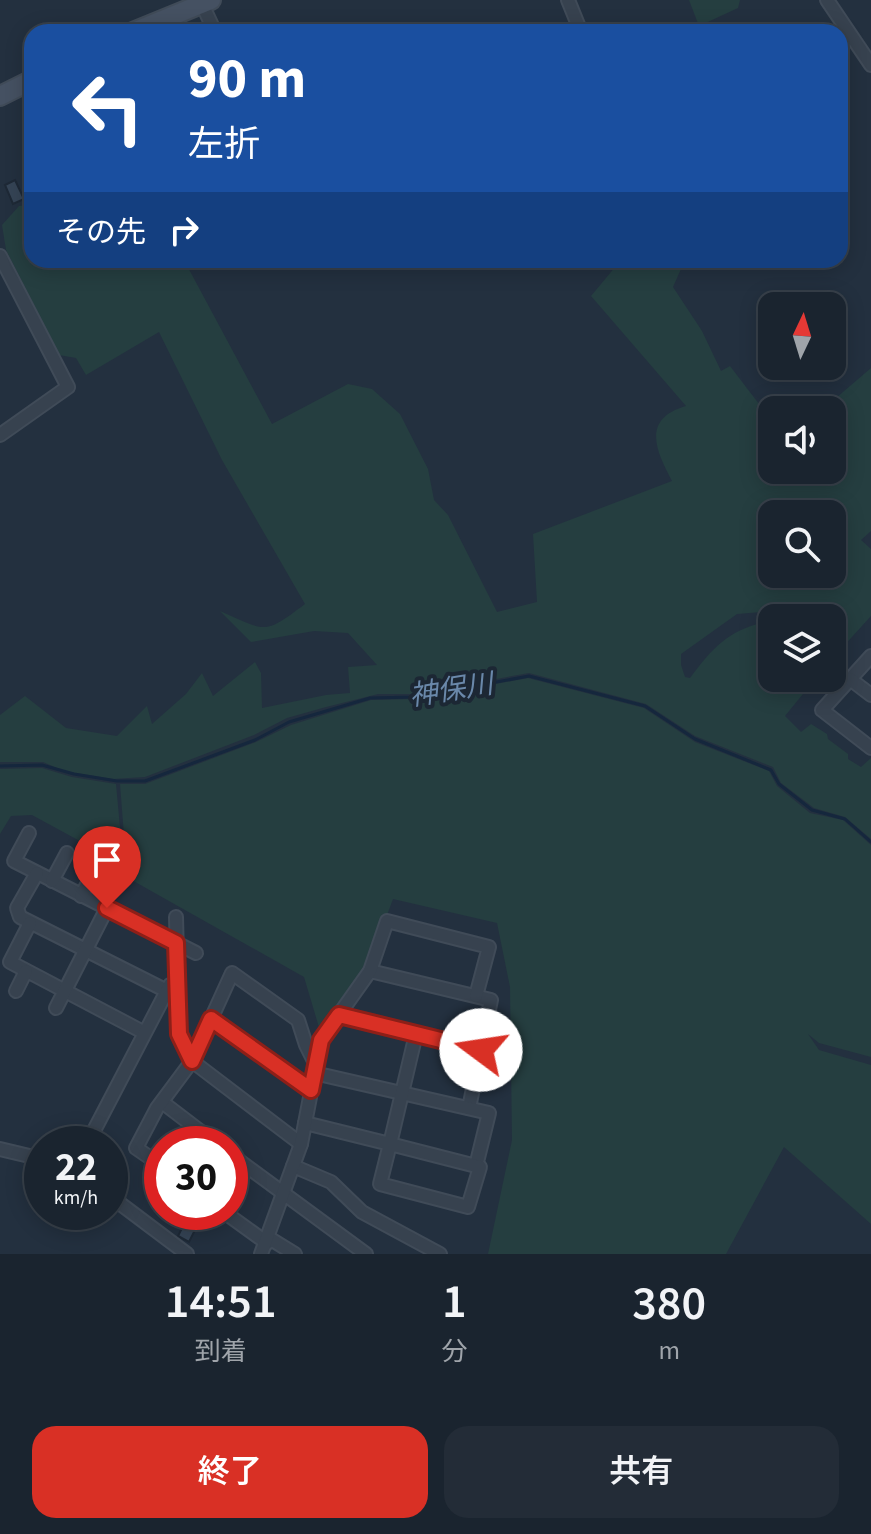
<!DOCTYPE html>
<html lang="ja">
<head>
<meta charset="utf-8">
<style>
	:root { --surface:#1a242f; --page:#232c37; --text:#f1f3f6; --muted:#9fa4aa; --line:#38414b; --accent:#d93025 }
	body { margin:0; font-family:"Source Sans 3","Noto Sans JP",sans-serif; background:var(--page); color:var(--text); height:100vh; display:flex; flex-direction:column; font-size:30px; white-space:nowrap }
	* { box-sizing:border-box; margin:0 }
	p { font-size:26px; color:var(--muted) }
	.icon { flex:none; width:44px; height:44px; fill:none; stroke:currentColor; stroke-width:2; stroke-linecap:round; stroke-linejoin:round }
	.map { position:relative; height:1254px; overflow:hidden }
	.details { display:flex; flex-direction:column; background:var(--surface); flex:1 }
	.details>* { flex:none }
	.banner { position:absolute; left:24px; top:24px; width:824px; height:244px; border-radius:24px; box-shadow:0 4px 20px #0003,0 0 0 2px var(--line); background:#1a4fa0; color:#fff; overflow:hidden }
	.needle { width:52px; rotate:4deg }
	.buttons { position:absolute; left:758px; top:292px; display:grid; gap:16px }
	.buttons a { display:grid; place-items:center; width:88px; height:88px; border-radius:16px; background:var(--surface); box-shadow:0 4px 20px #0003,0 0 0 2px var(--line); font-size:40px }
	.speed { position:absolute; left:24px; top:1126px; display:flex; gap:16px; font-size:40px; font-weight:700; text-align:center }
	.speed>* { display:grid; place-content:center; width:104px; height:104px; border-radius:50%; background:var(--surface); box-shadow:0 4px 20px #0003,0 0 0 2px var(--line); line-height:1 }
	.speed small { font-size:20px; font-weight:400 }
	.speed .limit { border:12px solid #d22; background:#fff; color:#111 }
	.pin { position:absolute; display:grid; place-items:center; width:68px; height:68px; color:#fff; margin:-82px -34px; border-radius:50% 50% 50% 0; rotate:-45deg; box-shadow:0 0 8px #0007 }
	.pin .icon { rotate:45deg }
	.me { position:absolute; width:88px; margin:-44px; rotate:284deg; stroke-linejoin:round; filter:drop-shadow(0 0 6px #0008) }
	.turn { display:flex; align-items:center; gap:28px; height:168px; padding:0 32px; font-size:36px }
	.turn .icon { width:104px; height:104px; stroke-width:2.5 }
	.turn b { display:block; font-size:56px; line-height:68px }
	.then { display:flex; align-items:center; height:76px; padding:0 32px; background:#0003; gap:16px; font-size:30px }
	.eta { display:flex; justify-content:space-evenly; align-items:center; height:136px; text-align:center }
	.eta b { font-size:48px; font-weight:600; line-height:56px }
	.button { display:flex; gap:16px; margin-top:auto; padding:16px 32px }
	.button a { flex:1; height:92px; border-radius:24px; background:var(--accent); color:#fff; font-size:32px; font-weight:600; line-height:92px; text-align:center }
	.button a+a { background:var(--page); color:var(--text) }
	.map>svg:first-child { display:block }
	.green { fill:#253e40; fill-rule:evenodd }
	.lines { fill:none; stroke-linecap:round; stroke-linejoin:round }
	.stream { stroke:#15273d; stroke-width:3 }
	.building { fill:#354455; stroke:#1e2936; stroke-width:2 }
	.minor-casing { stroke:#404b58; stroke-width:16 }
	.secondary-casing { stroke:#404b58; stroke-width:22 }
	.minor { stroke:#37424f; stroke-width:12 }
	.secondary { stroke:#455162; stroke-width:18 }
	.route-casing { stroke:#8d1f18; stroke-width:20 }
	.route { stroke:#d93025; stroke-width:14 }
	.labels { text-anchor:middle; stroke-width:8; stroke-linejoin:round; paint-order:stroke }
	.water-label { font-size:28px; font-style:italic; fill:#6a88aa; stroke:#1c2734 }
</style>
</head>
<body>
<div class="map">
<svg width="871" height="1254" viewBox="0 0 871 1254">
	<rect width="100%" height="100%" fill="#23303f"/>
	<!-- green -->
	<g class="green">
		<path d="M689 0H740L738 8 699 26Z"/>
		<path d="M32 204V260H184L272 424 348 384 372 389 400 414 428 469 434 500 448 515 497 612 537 602 533 534 672 481C656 451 641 419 686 406L591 296 621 260H685L673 287 702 331 721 371 730 366 772 421V470H832V410H822L871 368V531L861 540 871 549V616L832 659V618H778L774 611 737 614 681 654V665L685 677 690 678C713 647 731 627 772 621V678H816L785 716 801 732 811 724 827 734 828 739 848 754V759L861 767 871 758V839L845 817 814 808 781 783 773 767 695 736 646 704 529 673 415 694H378L326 707 287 718 254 735 145 777 113 779 64 771 43 762H0V715L25 696 66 728 117 736 147 706 152 724 186 694 202 673 213 696 255 662 261 673 262 708 326 695 350 693 348 667 377 665 348 633 314 631 251 642 220 611C267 632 264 635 305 604L222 460 159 332 86 375 76 358 59 355 6 250 2 225 19 206ZM772 514H832V574H772Z"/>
		<path d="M528 678 644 708 695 742 769 771 777 786 810 813 843 820 871 845V1057L819 1043 808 1034 819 1050 871 1065V1224L784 1147 726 1254H488L512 1140 510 987 497 923 393 899 365 974 321 1034 304 977 105 865 111 858 32 815 11 816 0 834V769L42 768 72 777 116 784 122 849H125L120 784H145L256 742 291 725 371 700 415 699Z"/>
	</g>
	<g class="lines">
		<!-- stream -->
		<path class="stream" d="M0 766 42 765 74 774 117 781H145L255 740 289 722 370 698 415 697 529 676 645 706 695 739 771 770 779 784 812 810 845 819 871 842"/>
	</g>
	<!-- building -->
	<g class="building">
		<path d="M15 180 24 199 13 204 5 185Z"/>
		<path d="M188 1216 199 1222 189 1242 178 1236Z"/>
	</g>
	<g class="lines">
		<!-- minor casing -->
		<g class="minor-casing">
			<g id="minor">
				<path d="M568 0 581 32"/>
				<path d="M827 0 871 65"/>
				<path d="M202 4 215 32"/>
				<path d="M0 256 68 387 0 435"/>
				<path d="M871 656 822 710 871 748"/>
				<path d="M850 679 871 695"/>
				<path d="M29 833 14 861 196 953"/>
				<path d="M37 873 17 908 20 917 167 991"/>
				<path d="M52 881 67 853"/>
				<path d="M81 896 96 868"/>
				<path d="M176 917 179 1034 192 1061 301 1144"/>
				<path d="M30 923 10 962 143 1032"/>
				<path d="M370 971 491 1000 469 1108"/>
				<path d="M16 991 26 971"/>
				<path d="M56 1008 107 908"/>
				<path d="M339 1015 481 1050"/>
				<path d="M211 1019 311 1090"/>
				<path d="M314 1073 489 1113 476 1166"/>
				<path d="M162 1102 217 1144"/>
				<path d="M305 1123 390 1144 380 1184 468 1207 480 1167 390 1144 416 1034"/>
				<path d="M87 1144 170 985"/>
				<path d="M0 1149 42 1159"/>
				<path d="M230 1154 366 1254"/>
				<path d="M162 1166 136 1148 157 1108 192 1061 232 973 298 1020 306 1045 315 1063"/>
				<path d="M293 1166 331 1182 362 1212 440 1254"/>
				<path d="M110 1196 187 1254"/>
				<path d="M224 1212 267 1243"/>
				<path d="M269 1238 295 1254"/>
				<path d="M261 1254 301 1144 321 1040 370 971 387 921 489 947 476 996"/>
			</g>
		</g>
		<!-- secondary casing -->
		<g class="secondary-casing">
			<g id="secondary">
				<path d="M133 32 211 0"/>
				<path d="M0 96 32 80"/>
			</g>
		</g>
		<!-- minor -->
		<use href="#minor" class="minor"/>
		<!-- secondary -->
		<use href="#secondary" class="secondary"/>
	</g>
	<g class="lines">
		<!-- route casing -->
		<g class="route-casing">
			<path id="route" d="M107 908 176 943 179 1034 192 1061 211 1019 311 1090 321 1040 339 1015 481 1050"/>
		</g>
		<!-- route -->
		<use href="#route" class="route"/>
	</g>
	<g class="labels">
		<!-- water labels -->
		<g class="water-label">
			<text transform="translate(451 689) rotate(-9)" y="10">神保川</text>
		</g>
	</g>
</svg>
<div class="buttons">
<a><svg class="needle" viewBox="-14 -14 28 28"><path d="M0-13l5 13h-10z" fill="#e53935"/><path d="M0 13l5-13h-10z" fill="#9fa4aa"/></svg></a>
<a><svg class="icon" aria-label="sound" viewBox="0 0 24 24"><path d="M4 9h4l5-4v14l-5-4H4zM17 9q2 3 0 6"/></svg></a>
<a><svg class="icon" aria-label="search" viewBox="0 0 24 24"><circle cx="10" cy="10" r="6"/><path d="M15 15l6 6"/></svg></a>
<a><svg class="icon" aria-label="layers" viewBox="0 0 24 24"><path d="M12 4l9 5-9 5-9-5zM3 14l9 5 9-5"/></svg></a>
</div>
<div class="speed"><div>22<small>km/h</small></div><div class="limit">30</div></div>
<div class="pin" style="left:107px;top:908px;background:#d93025"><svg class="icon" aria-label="arrive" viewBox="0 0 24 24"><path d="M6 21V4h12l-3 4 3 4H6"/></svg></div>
<svg class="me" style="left:481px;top:1050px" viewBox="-20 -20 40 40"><circle r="19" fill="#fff"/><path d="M0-13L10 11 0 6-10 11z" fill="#d93025"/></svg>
<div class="banner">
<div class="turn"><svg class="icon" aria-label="left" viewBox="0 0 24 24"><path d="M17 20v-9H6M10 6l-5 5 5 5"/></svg><div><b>90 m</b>左折</div></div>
<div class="then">その先<svg class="icon" aria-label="right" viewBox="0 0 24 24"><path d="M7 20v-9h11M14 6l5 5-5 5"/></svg></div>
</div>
</div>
<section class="details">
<div class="eta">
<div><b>14:51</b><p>到着</p></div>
<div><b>1</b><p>分</p></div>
<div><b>380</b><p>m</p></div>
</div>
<div class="button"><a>終了</a><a>共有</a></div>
</section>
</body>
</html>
